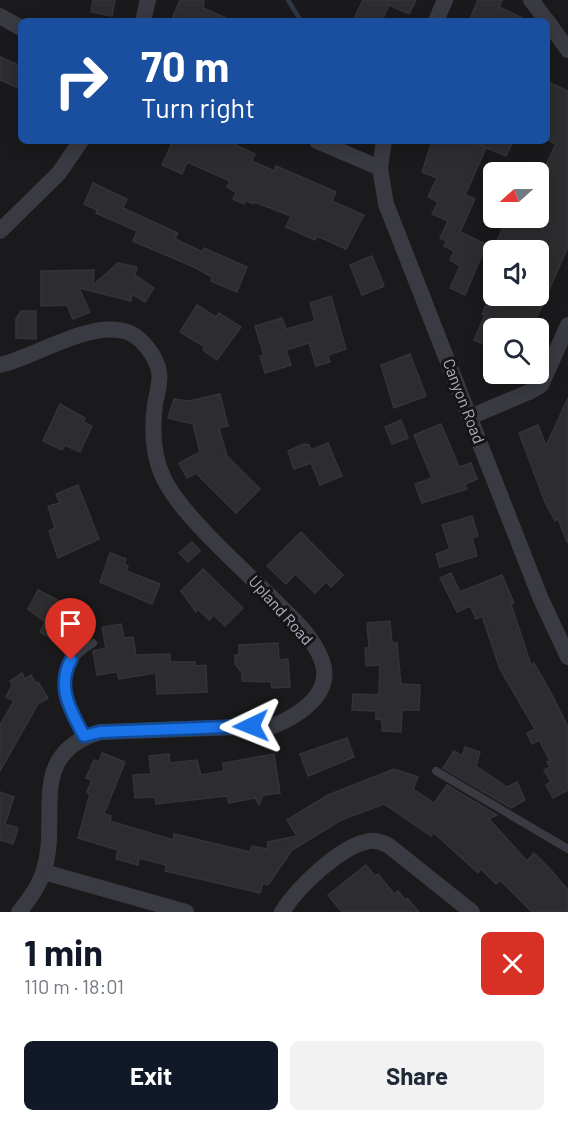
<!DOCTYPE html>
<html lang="en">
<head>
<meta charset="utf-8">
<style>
	:root { --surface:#fff; --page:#f2f2f3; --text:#1f2937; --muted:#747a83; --accent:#111827 }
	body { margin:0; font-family:Barlow,sans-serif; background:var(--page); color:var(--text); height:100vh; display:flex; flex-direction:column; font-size:22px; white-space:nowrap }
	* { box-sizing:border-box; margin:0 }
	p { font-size:20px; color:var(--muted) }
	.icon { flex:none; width:33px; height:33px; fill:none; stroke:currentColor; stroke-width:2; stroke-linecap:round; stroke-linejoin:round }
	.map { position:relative; height:912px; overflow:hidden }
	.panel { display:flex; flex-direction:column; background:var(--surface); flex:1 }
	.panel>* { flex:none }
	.banner { position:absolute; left:18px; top:18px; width:532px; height:126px; border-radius:9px; box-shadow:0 3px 15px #0003; background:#1a4fa0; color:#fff; overflow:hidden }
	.needle { width:39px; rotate:249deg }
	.tools { position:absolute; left:483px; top:162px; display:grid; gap:12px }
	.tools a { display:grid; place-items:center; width:66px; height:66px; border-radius:9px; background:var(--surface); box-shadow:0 3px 15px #0003; font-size:30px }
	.pin { position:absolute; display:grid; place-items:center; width:51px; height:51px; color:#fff; margin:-62px -26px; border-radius:50% 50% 50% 0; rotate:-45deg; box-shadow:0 0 6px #0007 }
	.pin .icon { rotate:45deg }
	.me { position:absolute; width:66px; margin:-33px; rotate:268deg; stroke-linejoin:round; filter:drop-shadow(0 0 4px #0008) }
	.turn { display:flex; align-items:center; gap:21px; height:126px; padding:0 24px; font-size:27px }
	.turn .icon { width:78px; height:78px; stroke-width:2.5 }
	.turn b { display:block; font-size:42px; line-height:51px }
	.round { display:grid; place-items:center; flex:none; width:63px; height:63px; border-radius:9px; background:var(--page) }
	.headline { display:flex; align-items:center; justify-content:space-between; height:102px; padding:0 24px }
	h1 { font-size:36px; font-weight:700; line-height:45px; color:var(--accent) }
	.cta { display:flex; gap:12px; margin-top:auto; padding:12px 24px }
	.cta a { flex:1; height:69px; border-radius:9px; background:var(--accent); color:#fff; font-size:24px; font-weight:700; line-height:69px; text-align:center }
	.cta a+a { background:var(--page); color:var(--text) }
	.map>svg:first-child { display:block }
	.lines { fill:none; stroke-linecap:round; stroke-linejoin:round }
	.stream { stroke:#2e3842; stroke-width:4.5 }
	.building { fill:#2d2d30; stroke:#343438; stroke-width:1.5 }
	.service { stroke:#3a3b42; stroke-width:8 }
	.minor { stroke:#3a3b42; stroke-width:16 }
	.route-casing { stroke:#114b97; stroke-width:15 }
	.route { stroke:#1a73e8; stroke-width:10 }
	.labels { text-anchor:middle; stroke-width:6; stroke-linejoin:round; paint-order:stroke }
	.street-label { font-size:16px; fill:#acb0bc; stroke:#151517 }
</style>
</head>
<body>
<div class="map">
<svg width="568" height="912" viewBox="0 0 568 912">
	<rect width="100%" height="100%" fill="#1a1a1c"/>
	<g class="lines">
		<!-- stream -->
		<path class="stream" d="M288 0 301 21"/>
	</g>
	<!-- building -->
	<g class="building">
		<path d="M93 0H115L112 16 91 12Z"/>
		<path d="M180 0H204L203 8 233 21H171Z"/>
		<path d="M363 0H416L409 14 389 5 382 21H353Z"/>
		<path d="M478 0H502L499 7 529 21H469Z"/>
		<path d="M0 57 21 66V89L0 80Z"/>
		<path d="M548 82 568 91V247L532 328H494V349L474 340 485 315 482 314 490 296H538V250H494V260L482 255 465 295 450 288 460 266 450 260 454 251 444 246 447 241 440 238 448 221 432 214 438 202 428 197 437 178 422 172 432 141H470L486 148 465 195 475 199 460 232 494 248 507 218 525 222 527 218H538V169L543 171 556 144 548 140Z"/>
		<path d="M173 141H228L255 154 252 161 274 171 276 166 336 192 332 201 364 215 346 249 317 236 315 240 286 227 291 216 254 202 253 204 246 200 244 204 233 199 236 192 227 187 230 181 187 162 182 174 162 165Z"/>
		<path d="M470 141H513L506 156Z"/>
		<path d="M93 183 127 199 123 208 178 233 175 239 203 252 204 248 247 267 237 292 211 281 212 277 196 268 133 241 137 231 96 213 97 210 84 204Z"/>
		<path d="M372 256 384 286 362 295 350 265Z"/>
		<path d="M118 263 137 267 135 275 154 288 145 302 132 294 131 301 79 288 90 312 73 319 67 305 41 306V271L94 270 93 285Z"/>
		<path d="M331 296 346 349 328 355 330 362 316 366 309 343 286 350 291 365 265 373 260 356 264 355 255 326 282 318 286 329 315 321 310 303Z"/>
		<path d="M197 305 216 317 219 313 241 327 217 360 203 350 205 347 180 332Z"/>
		<path d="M21 311H36V339L16 338V319Z"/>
		<path d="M410 354 426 396 394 408 381 365Z"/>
		<path d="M220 394 228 426 219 428 227 456 260 489 236 513 196 473 187 478 179 463 200 452 193 424 168 418 174 399 189 401Z"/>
		<path d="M568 398V542H567L558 519 555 521 545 502 519 433 538 425 546 446Z"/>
		<path d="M60 404 85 418 83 422 92 426 80 452 65 445 62 450 43 441Z"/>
		<path d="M401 420 408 438 392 444 385 427Z"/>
		<path d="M441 424 459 467 471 463 477 479 465 484 467 489 422 503 415 484 432 478 414 435Z"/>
		<path d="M328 443 342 476 320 485 311 463 294 469 288 451 304 444 309 445 311 450Z"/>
		<path d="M78 485 99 539 58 558 49 531 55 528 48 506 60 503 56 494Z"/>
		<path d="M472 516 478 536 472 538 477 556 440 567 436 554 450 549 442 525Z"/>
		<path d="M301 532 343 575 331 587 326 582 315 593 295 574 286 584 267 566Z"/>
		<path d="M192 542 200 551 188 562 179 553Z"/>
		<path d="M110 553 126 559 124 564 128 566 126 571 160 584 152 604 100 582Z"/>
		<path d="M203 569 243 608 225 626 214 615 209 620 198 609 196 612 181 591Z"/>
		<path d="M451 573 460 592 502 575 514 603 511 604 531 665 534 663 551 693 568 727V790L553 798 546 785 551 782 544 770 550 767 547 762 550 761 539 740 532 744 527 733 535 729 500 669 482 616 476 619 470 606 457 612 440 578Z"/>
		<path d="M38 590 77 610 73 618 77 620 70 635 62 632 57 641 40 632 45 622 28 609Z"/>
		<path d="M390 621 392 643H397L401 684 420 685 419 710H402L401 732 382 731V720L376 719V711L352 710 353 694 379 695 380 665 366 666 365 648H369L367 623Z"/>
		<path d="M121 624 124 638 133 637 136 655 170 654V662H195V666L206 665 207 692 157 694 156 673 119 679 117 672 97 675 93 651 106 648 102 627Z"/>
		<path d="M278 643 279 660 288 659 290 687 272 688 271 682 242 681V673L235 664V655H239V645Z"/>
		<path d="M22 673 25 679 31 675 36 683 38 682 48 698 38 704 0 771V725L14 701 6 697 12 685 10 681Z"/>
		<path d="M347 738 354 757 308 776 300 754Z"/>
		<path d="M465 747 480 752 476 766 507 787 517 782 525 800 511 808 443 768 454 751 462 756Z"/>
		<path d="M102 753 125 762 104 814 111 816 110 821 173 840 174 834 250 852 252 846 267 849 268 842 297 836 287 820 328 795 394 769 418 777 413 789 434 803 447 785 497 815 489 819 527 861 534 853 549 868 568 890V912H532L500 880 496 884 481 869 478 873 434 833 431 836 384 804 341 820 292 850 268 885 263 883 260 893 165 871 166 865 139 858 138 865 116 859 118 850 78 838 90 794 87 792 92 780 86 778 94 760 99 762Z"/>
		<path d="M169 754 170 763 197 760 201 775 224 771 223 763 274 754 280 793 263 795 259 805 255 798 229 803 227 796 156 804 155 797 135 798 133 775 151 774 149 756Z"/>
		<path d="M0 792 14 797 5 824 18 828 13 844 0 840Z"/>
		<path d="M366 865 375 876 378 874 394 894 398 891 405 900 407 898 419 912H342L328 895Z"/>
	</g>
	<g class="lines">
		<!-- service -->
		<g class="service">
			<path d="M84 737C64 698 48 671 93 643"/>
			<path d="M436 771 568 849"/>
		</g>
		<!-- minor -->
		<g class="minor">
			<path d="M531 0 547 21"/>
			<path d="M0 16 21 28"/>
			<path d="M143 21 148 0"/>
			<path d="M436 21 445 0"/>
			<path d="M548 22 568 50"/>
			<path d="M317 141 380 168"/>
			<path d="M384 141 380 168 386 204 540 597 568 657"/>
			<path d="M0 231 59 173 81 141"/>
			<path d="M0 365C38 356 93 318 130 333 143 339 157 358 159 372 161 381 157 394 155 404 152 428 153 457 164 479 183 518 249 574 281 607 297 622 314 639 322 661 334 694 298 716 273 726L100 732C24 755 62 818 43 873 38 888 29 900 19 912"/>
			<path d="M470 417 529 392 541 385 568 325"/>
			<path d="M44 872 186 912"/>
			<path d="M282 912C297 888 341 845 370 841 377 840 382 843 388 845L472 912"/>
		</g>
	</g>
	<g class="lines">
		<!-- route casing -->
		<g class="route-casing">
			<path id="route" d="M71 660C56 687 71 711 84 736L100 732 251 726"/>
		</g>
		<!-- route -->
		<use href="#route" class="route"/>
	</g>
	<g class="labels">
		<!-- street labels -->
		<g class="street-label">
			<text transform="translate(464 401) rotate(69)" y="6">Canyon Road</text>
			<text transform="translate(281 610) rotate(48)" y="6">Upland Road</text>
		</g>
	</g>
</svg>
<div class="tools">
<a><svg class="needle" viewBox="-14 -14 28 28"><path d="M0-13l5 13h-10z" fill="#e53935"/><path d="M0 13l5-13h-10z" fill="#747a83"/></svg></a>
<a><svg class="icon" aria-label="sound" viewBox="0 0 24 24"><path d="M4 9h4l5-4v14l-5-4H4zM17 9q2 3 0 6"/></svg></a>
<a><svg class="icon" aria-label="search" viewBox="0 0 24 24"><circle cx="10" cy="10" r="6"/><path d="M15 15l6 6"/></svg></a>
</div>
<div class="pin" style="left:71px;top:660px;background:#d93025"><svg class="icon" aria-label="arrive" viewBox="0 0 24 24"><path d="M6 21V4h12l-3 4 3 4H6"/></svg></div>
<svg class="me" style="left:251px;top:726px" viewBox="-20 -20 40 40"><path d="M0-17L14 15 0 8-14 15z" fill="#1a73e8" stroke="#fff" stroke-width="4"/></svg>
<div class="banner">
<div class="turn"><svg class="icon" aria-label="right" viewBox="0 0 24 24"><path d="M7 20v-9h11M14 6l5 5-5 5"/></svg><div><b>70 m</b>Turn right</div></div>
</div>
</div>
<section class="panel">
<div class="headline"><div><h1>1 min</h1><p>110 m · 18:01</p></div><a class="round" style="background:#d93025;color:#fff"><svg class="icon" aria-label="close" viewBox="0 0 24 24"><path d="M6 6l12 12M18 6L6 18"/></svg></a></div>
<div class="cta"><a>Exit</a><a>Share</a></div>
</section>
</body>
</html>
